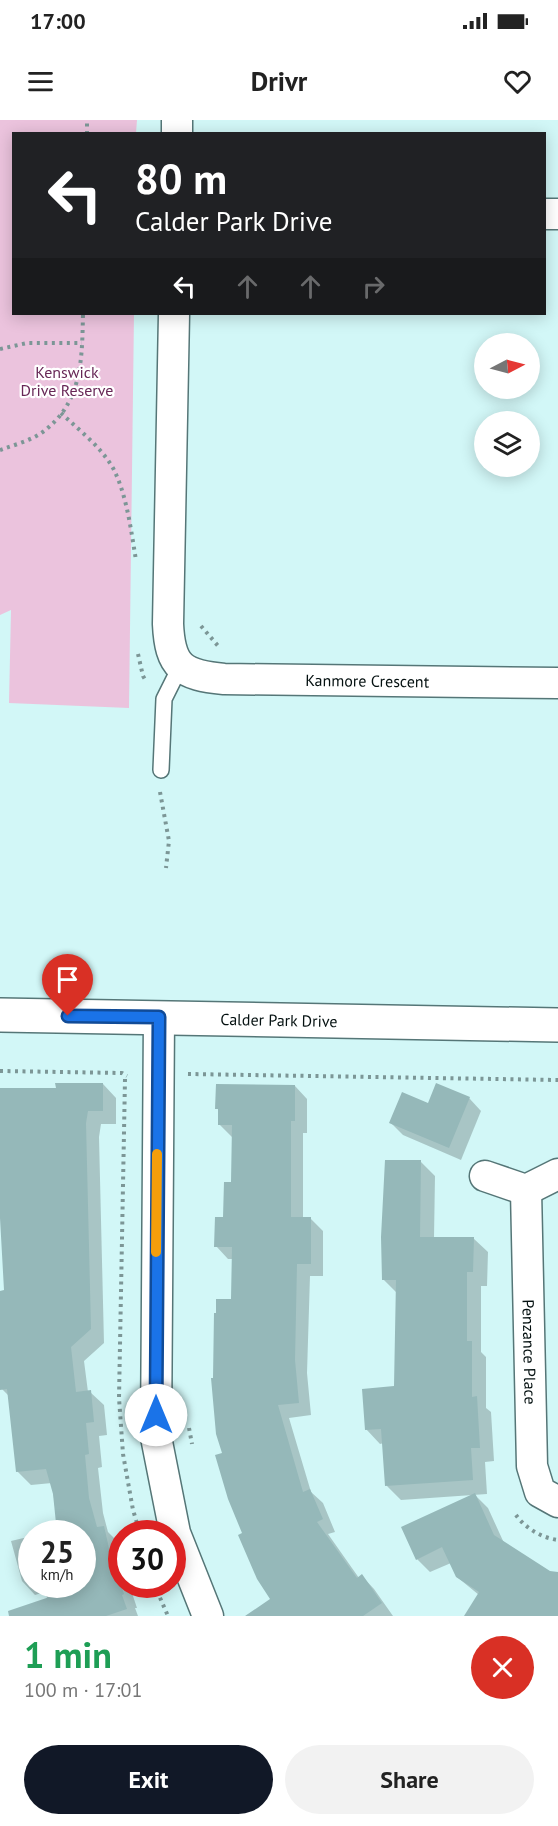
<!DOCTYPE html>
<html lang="en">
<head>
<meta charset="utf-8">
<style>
	:root { --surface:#fff; --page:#f2f2f2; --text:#222; --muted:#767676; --accent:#111827 }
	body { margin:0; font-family:"PT Sans",sans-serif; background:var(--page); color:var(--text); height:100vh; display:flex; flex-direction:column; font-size:22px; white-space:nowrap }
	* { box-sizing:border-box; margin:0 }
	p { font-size:20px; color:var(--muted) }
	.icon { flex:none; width:33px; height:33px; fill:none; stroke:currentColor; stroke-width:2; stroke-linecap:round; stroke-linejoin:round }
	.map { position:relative; height:1496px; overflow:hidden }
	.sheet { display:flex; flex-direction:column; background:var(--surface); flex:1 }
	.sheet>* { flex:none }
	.banner { position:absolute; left:12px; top:12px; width:534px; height:183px; border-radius:0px; box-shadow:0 3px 15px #0003; background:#202124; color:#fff; overflow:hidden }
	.needle { width:39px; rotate:84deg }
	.tools { position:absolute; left:474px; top:213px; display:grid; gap:12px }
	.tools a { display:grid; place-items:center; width:66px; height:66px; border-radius:50%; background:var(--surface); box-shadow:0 3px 15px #0003; font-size:30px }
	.speed { position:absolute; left:18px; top:1400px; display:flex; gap:12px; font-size:30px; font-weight:700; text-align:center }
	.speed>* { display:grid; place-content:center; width:78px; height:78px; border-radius:50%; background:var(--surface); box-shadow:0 3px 15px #0003; line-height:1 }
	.speed small { font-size:15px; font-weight:400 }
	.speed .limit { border:9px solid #d22; background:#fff; color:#111 }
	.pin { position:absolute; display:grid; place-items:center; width:51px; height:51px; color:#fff; margin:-62px -26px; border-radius:50% 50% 50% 0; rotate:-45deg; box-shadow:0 0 6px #0007 }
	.pin .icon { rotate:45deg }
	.me { position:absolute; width:66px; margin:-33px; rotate:0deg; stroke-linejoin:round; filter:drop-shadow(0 0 4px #0008) }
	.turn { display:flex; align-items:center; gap:21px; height:126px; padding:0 24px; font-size:27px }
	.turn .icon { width:78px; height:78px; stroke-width:2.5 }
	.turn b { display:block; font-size:42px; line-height:51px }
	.lanes { display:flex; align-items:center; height:57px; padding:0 24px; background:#0003; justify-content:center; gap:30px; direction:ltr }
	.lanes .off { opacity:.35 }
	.round { display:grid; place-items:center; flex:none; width:63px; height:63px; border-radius:32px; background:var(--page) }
	.summary { display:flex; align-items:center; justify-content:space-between; height:102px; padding:0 24px }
	h1 { font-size:36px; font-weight:700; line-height:45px; color:#1e9e55 }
	.primary-button { display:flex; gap:12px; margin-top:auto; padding:12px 24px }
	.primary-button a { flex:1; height:69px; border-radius:36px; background:var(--accent); color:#fff; font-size:24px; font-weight:700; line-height:69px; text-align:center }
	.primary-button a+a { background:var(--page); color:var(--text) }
	.status { display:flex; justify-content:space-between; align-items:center; height:42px; padding:0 30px; background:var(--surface); direction:ltr }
	.status svg { height:16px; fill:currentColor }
	header { display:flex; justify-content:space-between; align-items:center; height:78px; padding:0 24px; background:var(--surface); font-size:27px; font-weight:700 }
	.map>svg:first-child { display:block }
	.green { fill:#ebc3dd }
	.shadow { fill:#0003 }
	.building { fill:#95b8b9 }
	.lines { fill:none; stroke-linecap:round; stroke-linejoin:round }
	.service-casing { stroke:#557677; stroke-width:18 }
	.minor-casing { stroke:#557677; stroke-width:33 }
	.tertiary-casing { stroke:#557677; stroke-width:36 }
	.path { stroke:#7c9696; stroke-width:4; stroke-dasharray:3 4.5; stroke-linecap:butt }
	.service { stroke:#fff; stroke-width:15 }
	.minor { stroke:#fff; stroke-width:30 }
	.tertiary { stroke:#fff; stroke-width:33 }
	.route-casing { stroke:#114b97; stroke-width:15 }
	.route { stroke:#1a73e8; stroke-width:10 }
	.slow { stroke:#f59e0b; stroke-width:10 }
	.labels { text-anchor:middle; stroke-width:4.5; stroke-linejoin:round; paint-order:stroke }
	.park-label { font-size:16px; fill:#672756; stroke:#fff }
	.street-label { font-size:16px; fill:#041010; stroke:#fff }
</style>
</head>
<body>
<div class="status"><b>17:00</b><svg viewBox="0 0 49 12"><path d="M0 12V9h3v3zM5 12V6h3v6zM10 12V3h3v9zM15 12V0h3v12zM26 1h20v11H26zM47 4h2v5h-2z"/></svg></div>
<header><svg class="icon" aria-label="menu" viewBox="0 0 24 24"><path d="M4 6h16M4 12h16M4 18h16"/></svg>Drivr<svg class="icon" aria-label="heart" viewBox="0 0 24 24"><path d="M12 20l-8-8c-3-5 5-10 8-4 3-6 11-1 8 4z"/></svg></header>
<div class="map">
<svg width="558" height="1496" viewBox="0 0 558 1496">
	<rect width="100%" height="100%" fill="#d2f7f7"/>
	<!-- green -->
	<path class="green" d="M0 0H137L136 13 14 14V194H134L129 588 9 583 11 490 0 495Z"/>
	<!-- shadow -->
	<g class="shadow">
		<path d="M103 964 116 978V1004H101L99 1017 104 1223 84 1241 88 1272H90L104 1285 107 1315 99 1316 102 1347 98 1348 103 1393 108 1412 117 1421 122 1440V1464H129L137 1488H135L138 1496H53L45 1472 35 1475 22 1461 11 1421 32 1416V1464H82V1413H43L58 1409 52 1363 31 1365 17 1351 9 1276 2 1269 0 1250V1172H5L0 1054V969H57Z"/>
		<path d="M295 966 307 979V1013H303V1098H310L323 1111V1156H310L307 1253 311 1295 289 1298 311 1372 323 1383 335 1412 328 1414 359 1458 362 1456 374 1469 393 1496H284L244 1413 223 1334 215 1259 232 1181 233 1139H228L216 1126 233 1064 232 1017 219 1004V991L217 988Z"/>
		<path d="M469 978 481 991 461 1040 403 1015 391 1003 429 985Z"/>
		<path d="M421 1042 435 1056 434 1118H473L488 1132 487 1166H481V1232L486 1237V1288L491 1292 494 1341 485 1342 487 1374 401 1380 387 1366 384 1323 380 1324 366 1309 396 1268 397 1173 383 1159Z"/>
		<path d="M475 1375 488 1388 504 1423 549 1452 558 1453V1496L479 1475 457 1457 451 1443 430 1452 417 1439Z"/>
	</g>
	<!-- building -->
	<g class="building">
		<path d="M55 963H103V991H88L86 1003 91 1209 71 1227 76 1272 91 1270 94 1302 86 1303 89 1334 85 1335 89 1378 97 1407 104 1406 111 1437 124 1474 122 1475 127 1489 106 1496H9L8 1491 82 1466V1413H57L53 1374 46 1349 16 1352 7 1269 0 1270V1171L4 1170 0 1098V968H56Z"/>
		<path d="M436 963 470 977 449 1028 389 1003 402 972 428 983Z"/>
		<path d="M216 964 295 965V1001H291V1097H311V1144H297L295 1240 299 1283 278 1285 303 1372 310 1369 323 1399 317 1402 357 1458 362 1454 382 1483 363 1496H245L270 1479 257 1459 238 1415 242 1413 228 1379 215 1335 222 1333 216 1314 211 1258H213L214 1193H216V1179H231L232 1127H214L215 1097H223L224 1062H231L232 1005H218V989H215Z"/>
		<path d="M385 1040H421L420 1117H474L473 1152H467V1221H472V1277L477 1276 480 1328H471L473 1360 385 1366 381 1309 365 1310 362 1269 394 1266 396 1160H382L381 1117Z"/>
		<path d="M475 1373 494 1415 550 1451 558 1452V1496H464L479 1472 456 1457 442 1427 416 1440 401 1407Z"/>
	</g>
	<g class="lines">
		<!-- service casing -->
		<g class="service-casing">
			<path id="service" d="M161 650 164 579 180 547"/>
		</g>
		<!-- minor casing -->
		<g class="minor-casing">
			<g id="minor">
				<path d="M177 14V0"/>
				<path d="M544 94H558"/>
				<path id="s1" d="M174 194 168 504C170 547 182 555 224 559L558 563"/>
				<path d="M159 897 156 1317 175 1413 208 1496"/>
				<path d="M485 1056 526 1070 558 1054"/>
				<path id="s2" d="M526 1070 532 1346 540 1372 558 1382"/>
			</g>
		</g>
		<!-- tertiary casing -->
		<g class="tertiary-casing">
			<g id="tertiary">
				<path id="s3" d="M0 895 558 905"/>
			</g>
		</g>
		<!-- path -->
		<g class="path">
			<path d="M87 14V0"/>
			<path d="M0 229 27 223H82"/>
			<path d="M61 293C79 310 101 327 113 348 127 375 131 411 136 440"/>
			<path d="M0 330C17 324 37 319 50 306 83 277 82 234 83 194"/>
			<path d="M201 506 219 527"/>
			<path d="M138 534 143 556 146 561"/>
			<path d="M160 672 169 721 166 748"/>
			<path d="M0 951 122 953 127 956"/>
			<path d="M188 954 558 960"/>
			<path d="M125 959 119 1278 123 1334 133 1390 140 1413"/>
			<path d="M189 1308 192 1324"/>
			<path d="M516 1395C525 1408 542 1418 558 1420"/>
			<path d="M154 1464 168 1496"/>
		</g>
		<!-- service -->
		<use href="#service" class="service"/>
		<!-- minor -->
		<use href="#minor" class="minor"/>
		<!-- tertiary -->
		<use href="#tertiary" class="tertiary"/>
	</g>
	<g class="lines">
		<!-- route casing -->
		<g class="route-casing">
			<path id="route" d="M68 896 159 897 156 1295"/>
		</g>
		<!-- route -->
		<use href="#route" class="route"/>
		<!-- slow -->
		<path class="slow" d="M156 1132 157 1034"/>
	</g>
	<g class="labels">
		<!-- park labels -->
		<g class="park-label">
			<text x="67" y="258">Kenswick<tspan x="67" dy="18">Drive Reserve</tspan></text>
		</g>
		<!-- street labels -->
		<g class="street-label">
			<text dy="6" stroke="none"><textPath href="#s1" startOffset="544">Kanmore Crescent</textPath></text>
			<text dy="6" stroke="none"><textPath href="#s3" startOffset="279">Calder Park Drive</textPath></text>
			<text dy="6" stroke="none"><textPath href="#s2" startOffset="162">Penzance Place</textPath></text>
		</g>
	</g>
</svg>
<div class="tools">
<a><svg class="needle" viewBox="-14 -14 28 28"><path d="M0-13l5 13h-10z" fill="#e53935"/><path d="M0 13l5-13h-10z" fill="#767676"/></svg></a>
<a><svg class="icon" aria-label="layers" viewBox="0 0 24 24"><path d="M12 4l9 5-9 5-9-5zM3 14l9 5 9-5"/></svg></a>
</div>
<div class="speed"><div>25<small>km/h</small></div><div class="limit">30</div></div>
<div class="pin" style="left:68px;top:896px;background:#d93025"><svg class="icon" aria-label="arrive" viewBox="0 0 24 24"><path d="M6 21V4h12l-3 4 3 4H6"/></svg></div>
<svg class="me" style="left:156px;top:1295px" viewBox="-20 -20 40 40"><circle r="19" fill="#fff"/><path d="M0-13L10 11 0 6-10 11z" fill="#1a73e8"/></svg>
<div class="banner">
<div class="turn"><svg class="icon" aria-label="left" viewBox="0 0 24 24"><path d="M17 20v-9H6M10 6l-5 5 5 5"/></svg><div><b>80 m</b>Calder Park Drive</div></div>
<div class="lanes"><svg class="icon" aria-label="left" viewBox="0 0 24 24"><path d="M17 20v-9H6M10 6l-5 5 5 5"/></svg><svg class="icon off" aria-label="ahead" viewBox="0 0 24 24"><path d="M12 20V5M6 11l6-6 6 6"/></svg><svg class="icon off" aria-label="ahead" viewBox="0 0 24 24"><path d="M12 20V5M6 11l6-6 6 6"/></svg><svg class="icon off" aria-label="right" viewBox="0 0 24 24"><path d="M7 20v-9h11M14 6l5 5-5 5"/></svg></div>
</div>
</div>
<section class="sheet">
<div class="summary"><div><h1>1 min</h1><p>100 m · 17:01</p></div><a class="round" style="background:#d93025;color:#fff"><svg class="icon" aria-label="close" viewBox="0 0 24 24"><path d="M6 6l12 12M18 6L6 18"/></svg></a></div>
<div class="primary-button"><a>Exit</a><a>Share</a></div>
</section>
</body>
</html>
